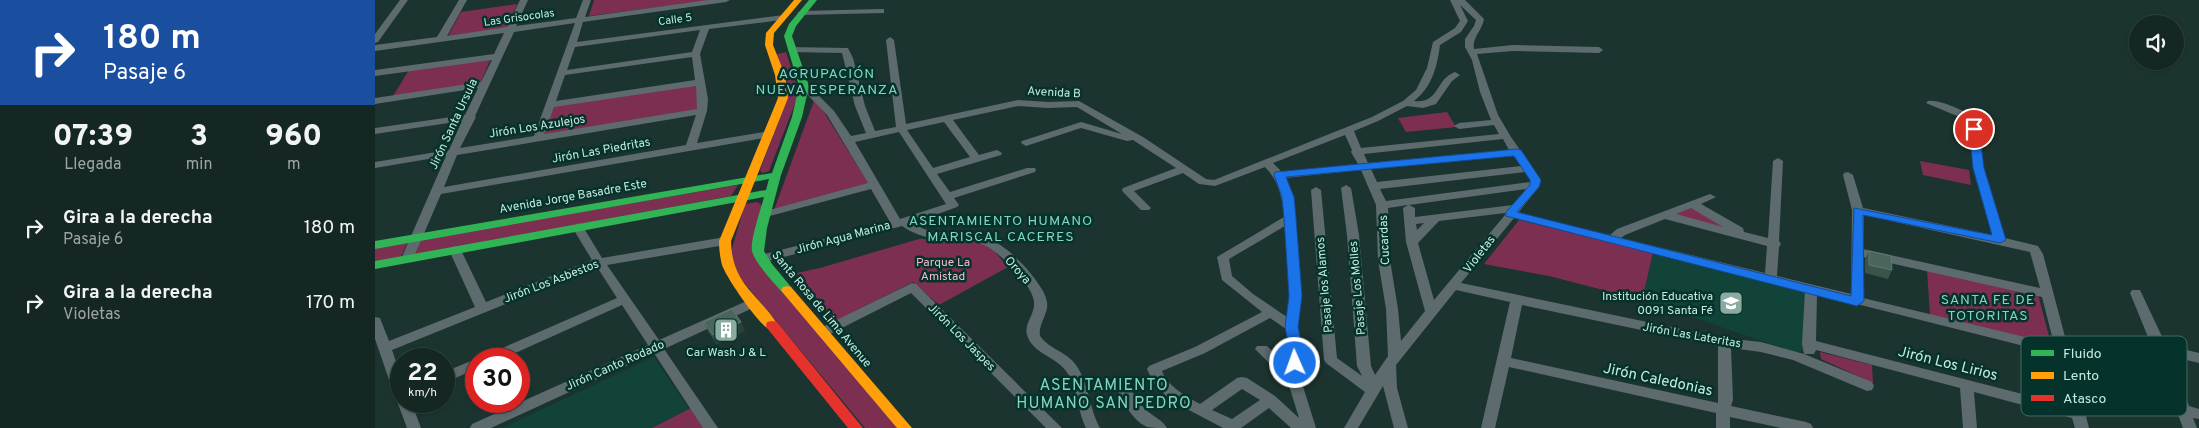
<!DOCTYPE html>
<html lang="es">
<head>
<meta charset="utf-8">
<style>
	:root { --surface:#152723; --page:#223330; --text:#f1f3f6; --muted:#9da5a6; --line:#344441 }
	body { margin:0; font-family:Overpass,sans-serif; background:var(--page); color:var(--text); height:100vh; display:flex; flex-direction:column; font-size:19px; white-space:nowrap }
	* { box-sizing:border-box; margin:0 }
	p { font-size:16px; color:var(--muted) }
	.icon { flex:none; width:28px; height:28px; fill:none; stroke:currentColor; stroke-width:2; stroke-linecap:round; stroke-linejoin:round }
	.map { position:relative; flex:1; overflow:hidden }
	.panel { display:flex; flex-direction:column; background:var(--surface); width:375px }
	.panel>* { flex:none }
	.guide { background:#1a4fa0; color:#fff; overflow:hidden }
	.controls { position:absolute; left:1754px; top:15px; display:grid; gap:10px }
	.controls a { display:grid; place-items:center; width:55px; height:55px; border-radius:50%; background:var(--surface); box-shadow:0 1px 4px #0004,0 0 0 1px var(--line); font-size:25px }
	.speed { position:absolute; left:15px; top:348px; display:flex; gap:10px; font-size:25px; font-weight:700; text-align:center }
	.speed>* { display:grid; place-content:center; width:65px; height:65px; border-radius:50%; background:var(--surface); box-shadow:0 1px 4px #0004,0 0 0 1px var(--line); line-height:1 }
	.speed small { font-size:12px; font-weight:400 }
	.speed .limit { border:8px solid #d22; background:#fff; color:#111 }
	.pin { position:absolute; display:grid; place-items:center; width:42px; height:42px; color:#fff; margin:-21px; border:2px solid #fff; border-radius:50%; box-shadow:0 1px 5px #0007 }
	.me { position:absolute; width:55px; margin:-28px; rotate:358deg; stroke-linejoin:round; filter:drop-shadow(0 0 4px #0008) }
	.turn { display:flex; align-items:center; gap:18px; height:105px; padding:0 20px; font-size:22px }
	.turn .icon { width:65px; height:65px; stroke-width:2.5 }
	.turn b { display:block; font-size:35px; line-height:42px }
	.eta { display:flex; justify-content:space-evenly; align-items:center; height:85px; text-align:center }
	.eta b { font-size:30px; font-weight:800; line-height:35px }
	ul { padding:0; list-style:none }
	li { display:flex; align-items:center; gap:15px; height:75px; padding:0 20px }
	li div { flex:1 }
	li b { display:block; font-size:19px }
	li em { font-style:normal }
	main { display:flex; flex:1; min-height:0 }
	.map>svg:first-child { display:block }
	.built { fill:#124339 }
	.green { fill:#7c2f51 }
	.lines { fill:none; stroke-linecap:round; stroke-linejoin:round }
	.street { fill:#5d6b6e; fill-rule:evenodd }
	.fast { fill:#30b455; fill-rule:evenodd }
	.slow { fill:#ff9f0a; fill-rule:evenodd }
	.jam { fill:#e5322d; fill-rule:evenodd }
	.wall { fill:#3b544b }
	.shaded-wall { fill:#294139 }
	.building { fill:#4a655b; stroke:#5d7a70 }
	.route { fill:#1a73e8; stroke:#114b97 }
	.labels { text-anchor:middle; stroke-width:5; stroke-linejoin:round; paint-order:stroke }
	.far-street-label { font-size:11px; fill:#c5ebe0; stroke:#05332b }
	.street-label { font-size:12px; fill:#c5ebe0; stroke:#05332b }
	.park-label { font-size:12px; fill:#f6bace; stroke:#05332b }
	.poi-label { font-size:12px; fill:#c5ebe0; stroke:#05332b; text-anchor:end }
	.neighbourhood-label { font-size:14px; letter-spacing:1px; fill:#84d4c1; stroke:#05332b }
	.near-street-label { font-size:15px; fill:#c5ebe0; stroke:#05332b }
	.near-neighbourhood-label { font-size:16px; letter-spacing:1px; fill:#84d4c1; stroke:#05332b }
	.key { fill:#05332b; stroke:#3f6a61; stroke-width:1 }
	.key-label { font-size:14px; fill:#c5ebe0 }
</style>
</head>
<body>
<main>
<section class="panel">
<div class="guide">
<div class="turn"><svg class="icon" aria-label="right" viewBox="0 0 24 24"><path d="M7 20v-9h11M14 6l5 5-5 5"/></svg><div><b>180 m</b>Pasaje 6</div></div>
</div>
<div class="eta">
<div><b>07:39</b><p>Llegada</p></div>
<div><b>3</b><p>min</p></div>
<div><b>960</b><p>m</p></div>
</div>
<ul>
<li><svg class="icon" aria-label="right" viewBox="0 0 24 24"><path d="M7 20v-9h11M14 6l5 5-5 5"/></svg><div><b>Gira a la derecha</b><p>Pasaje 6</p></div><em>180 m</em></li>
<li><svg class="icon" aria-label="right" viewBox="0 0 24 24"><path d="M7 20v-9h11M14 6l5 5-5 5"/></svg><div><b>Gira a la derecha</b><p>Violetas</p></div><em>170 m</em></li>
</ul>
</section>
<div class="map">
<svg width="1824" height="428" viewBox="0 0 1824 428">
	<rect width="100%" height="100%" fill="#1c342f"/>
	<!-- built -->
	<g class="built">
		<path d="M1278 254 1433 294 1430 351 1420 352 1267 300Z"/>
		<path d="M279 357 314 409 277 428H127Z"/>
	</g>
	<!-- green -->
	<g class="green">
		<path d="M219 0H338L214 16Z"/>
		<path d="M142 4 133 28 73 36 86 12Z"/>
		<path d="M411 52 424 93 394 171 387 173 385 170 403 123 402 54Z"/>
		<path d="M116 58 105 84 18 96 34 70Z"/>
		<path d="M325 83 326 110 167 136 178 106Z"/>
		<path d="M440 98 494 184 399 210Z"/>
		<path d="M1072 112 1081 127 1031 132 1023 118Z"/>
		<path d="M1545 161 1594 170 1596 185 1548 175Z"/>
		<path d="M363 185 356 196 40 255 46 239Z"/>
		<path d="M382 202 387 205 378 242 523 428H490L362 274 355 255 370 204Z"/>
		<path d="M1317 206 1359 231 1296 215Z"/>
		<path d="M1144 220 1278 253 1267 300 1174 276 1109 264Z"/>
		<path d="M544 239C566 240 594 235 614 247 621 252 627 261 633 267L564 305 538 282 458 322 417 274 445 268Z"/>
		<path d="M33 241 26 257 0 262V247Z"/>
		<path d="M1552 269 1663 294 1676 344 1555 316Z"/>
		<path d="M1445 352 1497 365 1498 383 1446 359Z"/>
		<path d="M318 407 332 428H277Z"/>
	</g>
	<g class="lines">
		<!-- street -->
		<g class="street">
			<path d="M25 0H33L3 42 0 43V34Z"/>
			<path d="M84 0H92L72 36 132 27 145 0H153L141 26 201 18 208 0H216L210 17 333 0H355L351 2 208 22 202 42 409 15 410 17 406 20 334 29 325 54 333 99 332 111 322 143 395 131 400 134 395 137 66 194 38 259 32 263 28 262 26 259 71 156 0 168V162L74 150 87 121 0 134V128L90 115 103 88 0 104V98L106 82 117 60 0 76V70L119 54 129 33 0 51V45L62 37ZM200 23 159 136 85 148 101 117 100 116 139 32ZM325 30 317 52 192 70 200 47ZM317 57 320 80 181 101 190 75ZM321 86 322 109 169 134 179 107ZM321 115 311 145 69 187 82 155Z"/>
			<path d="M1075 0H1090L1109 19C1107 31 1097 37 1099 49L1138 45 1224 47 1228 50 1224 53 1138 51 1102 54 1123 115 1136 137 1166 180 1164 187 1143 213 1235 235 1242 229 1335 194 1341 197 1326 204 1368 228 1369 232 1393 238 1398 161 1403 158 1408 161 1404 241 1406 244 1404 247 1402 276 1476 294 1477 210 1468 175 1469 173 1473 172 1478 175 1488 208 1618 235 1599 168 1594 121 1551 103 1553 101C1565 99 1591 112 1602 118L1609 168 1630 238 1663 246 1668 254 1693 348 1787 371 1755 293 1757 290H1765L1791 345 1824 353V363L1795 356 1814 406 1824 409V419L1818 418 1822 428H1808L1791 382 1696 358 1714 428H1700L1697 418 1599 392 1602 428H1588L1585 388 1441 350 1439 354H1429L1497 382 1499 386 1497 390 1492 391 1418 360 1386 352 1356 348 1358 400 1356 406 1431 422 1436 424 1438 428H1406L1355 417V428H1341V413L1134 367 1120 428H1106L1135 302 1081 290 1021 365 1022 388 1033 428H1019L1008 386 983 428H969L990 392 951 363 949 360 936 190 941 187 946 190 962 358 987 376 982 366 972 235 966 188 971 185 976 188 984 235 996 366 1000 375 1013 356 1011 309 1003 260 1001 205 986 170 910 178 919 197 927 296 923 327 928 347 926 380 941 428H916L894 408 866 428H848L795 400 778 382 772 369 774 366 820 347 887 312 847 280 842 257 909 217C907 197 904 181 890 167L840 186 824 184 808 173 759 191 776 208 774 210H766L748 192 747 190 748 188 801 168 758 140 752 141 706 128 651 146 646 143 647 141 706 122 747 134 702 107 673 108 643 106 578 120 604 155 622 150 627 153 626 155 562 174 575 192 652 168H660L661 170 660 172 579 198 584 205 582 207 538 223C557 237 579 231 601 235 623 239 638 254 652 269 659 278 670 290 672 302 674 314 663 323 665 336 674 349 692 352 701 365 714 384 714 408 725 428H711C702 410 703 387 691 371 680 356 658 354 652 335 649 325 658 316 659 306 662 288 626 254 611 246 585 232 558 248 527 226L386 263 380 259 382 256 515 222 496 189 391 217 385 214 387 212 493 183 452 115 424 86 426 84H432L459 111 476 136 491 133 480 106 467 53 416 52 413 51V47L473 48 478 58 490 106 500 131 521 127 511 40 515 37 519 40 531 124 643 100 673 102 704 101 768 137 831 179 839 180 997 117 1028 101 1041 90 1052 68 1058 42 1080 28 1085 21ZM1085 5 1101 20 1099 26 1090 39V47L1097 60 1105 92 1116 120 1084 123 1079 126 1084 129 1119 125 1124 134 986 148 979 131 1003 121 1032 106 1048 108 1061 104 1077 81 1085 75 1080 72C1060 79 1065 104 1039 101 1057 87 1062 67 1065 45L1086 32 1093 21ZM569 122 595 157 558 168 532 130ZM524 132 571 204 525 219 480 142ZM970 135 977 150 976 152 983 164 907 172 898 163ZM1128 139 1134 150 993 163 989 154ZM1138 155 1146 166 1002 182 996 169ZM1150 172 1156 180 1155 182 1011 201 1005 189ZM1151 189 1138 205 1040 217V208L1034 205ZM1033 205 1028 208 1031 242 1050 311 1026 341 1023 309 1015 260 1013 208ZM1316 208 1348 227 1301 214ZM1130 213V215L1059 300 1043 243 1064 221ZM1489 215 1655 252 1665 288 1488 249ZM1139 218 1430 291 1427 344 1429 354 1386 342 1349 338 1086 283ZM1290 219 1392 246 1390 273 1246 238 1250 235ZM1049 223 1042 230 1041 224ZM910 226 915 296 912 317 878 294 857 276 854 259ZM1488 257 1667 297 1679 344 1488 298ZM1442 294 1681 354 1694 406 1441 341ZM1147 305 1343 346V403L1136 358ZM895 318 911 329 914 347 913 366 892 346H882L880 349 913 382 924 418 900 396 872 378 867 377 862 378 825 404C811 396 793 387 787 371L830 353ZM867 389 885 400 857 419 837 410Z"/>
			<path d="M506 9H509V13L426 15 422 13 426 11Z"/>
			<path d="M203 223 207 225 227 258 350 237 354 238 356 241 350 245 232 265 284 340 374 300H382L384 303 382 306 289 349 343 428H328L279 353 116 428H95L97 424 273 345 247 305 127 359H107L109 356 242 298 222 267 17 350 26 376V401H36L46 428H32L22 401 23 398 19 394 0 339V317L5 318 14 341 100 307 74 250 80 246 86 250 111 302 217 260 197 227Z"/>
			<path d="M537 283 541 284 687 428H671L536 293 453 335H443L442 332 443 329Z"/>
			<path d="M101 359V369L69 383V372Z"/>
			<path d="M745 376 750 377C756 389 761 400 770 409 777 416 788 420 792 428 786 428 777 428 772 427 755 419 746 397 738 381L740 377Z"/>
		</g>
		<!-- fast -->
		<path class="fast" d="M434 0H442L421 26 417 36 434 86 427 117 406 175 392 228 389 251 397 264 416 287 418 290 416 293H408C400 284 379 262 377 251 375 240 386 209 389 197L0 269V261L391 190 394 179 0 249V241L397 173 417 117 424 86 409 36 414 24Z"/>
		<!-- slow -->
		<g class="slow">
			<path d="M419 0H427L399 33 398 45 410 75 413 98 356 241C357 285 383 293 403 325L402 328C398 329 397 330 394 329 383 324 351 277 347 265 345 257 344 249 344 241L403 98 400 75 390 45 391 33Z"/>
			<path d="M412 286 416 287 537 428H522L408 293 406 290 408 287Z"/>
		</g>
		<!-- jam -->
		<path class="jam" d="M397 321 402 322 488 428H473L392 328 391 325 392 322Z"/>
	</g>
	<!-- wall -->
	<g class="wall">
		<path d="M1494 251 1517 270 1513 279 1490 273V259Z"/>
		<path d="M329 322 370 331 342 344 333 331Z"/>
	</g>
	<!-- shaded-wall -->
	<path class="shaded-wall" d="M366 322 370 331 342 344 338 335Z"/>
	<!-- building -->
	<g class="building">
		<path d="M1494 251 1516 256 1517 270 1494 265Z"/>
		<path d="M357 309 366 322 338 335 329 322Z"/>
	</g>
	<!-- route -->
	<path class="route" d="M1599 126 1604 129 1609 168 1631 240 1625 243 1488 215 1489 301 1482 306 1131 216V212L1155 185V180L1139 156 911 177 919 197 921 218 927 296 923 327 927 347V363L920 368 913 363 914 347 910 327 914 296 909 218 907 197 899 175 900 172 1142 149 1146 150 1166 180 1164 187 1142 212 1476 296 1479 208 1617 235 1598 168 1594 129Z"/>
	<!-- icons -->
	<defs>
		<g id="school-square" transform="scale(1.25)"><rect x="-9" y="-9" width="18" height="18" rx="4" fill="#8aaba2" stroke="#05332b"/><path d="M0-5L7-2L0 1L-7-2ZM-4 1L0 2.5L4 1V4Q0 6-4 4Z" fill="#fff"/></g>
		<g id="building-square" transform="scale(1.25)"><rect x="-9" y="-9" width="18" height="18" rx="4" fill="#8aaba2" stroke="#05332b"/><path d="M-4-6H4V6H1V3H-1V6H-4ZM-2.5-4.3h1.7v1.8h-1.7ZM.8-4.3h1.7v1.8H.8ZM-2.5-1h1.7V.8h-1.7ZM.8-1h1.7V.8H.8Z" fill="#fff"/></g>
	</defs>
	<g fill-rule="evenodd">
		<use href="#school-square" x="1356" y="303"/>
		<use href="#building-square" x="351" y="330"/>
	</g>
	<g class="labels">
		<!-- far-street labels -->
		<g class="far-street-label">
			<text transform="translate(144 17) rotate(-8)" y="4">Las Grisocolas</text>
			<text transform="translate(300 19) rotate(-8)" y="4">Calle 5</text>
		</g>
		<!-- street labels -->
		<g class="street-label">
			<text transform="translate(679 92) rotate(3)" y="4">Avenida B</text>
			<text transform="translate(78 124) rotate(-65)" y="4">Jirón Santa Ursula</text>
			<text transform="translate(162 126) rotate(-9)" y="4">Jirón Los Azulejos</text>
			<text transform="translate(226 150) rotate(-10)" y="4">Jirón Las Piedritas</text>
			<text transform="translate(198 196) rotate(-10)" y="4">Avenida Jorge Basadre Este</text>
			<text transform="translate(468 237) rotate(-15)" y="4">Jirón Agua Marina</text>
			<text transform="translate(1009 240) rotate(-93)" y="4">Cucardas</text>
			<text transform="translate(1104 254) rotate(-52)" y="4">Violetas</text>
			<text transform="translate(643 270) rotate(48)" y="4">Oroya</text>
			<text transform="translate(176 281) rotate(-21)" y="4">Jirón Los Asbestos</text>
			<text transform="translate(949 285) rotate(-95)" y="4">Pasaje los Alamos</text>
			<text transform="translate(982 288) rotate(-95)" y="4">Pasaje Los Molles</text>
			<text transform="translate(447 309) rotate(50)" y="4">Santa Rosa de Lima Avenue</text>
			<text transform="translate(1317 335) rotate(10)" y="4">Jirón Las Lateritas</text>
			<text transform="translate(587 337) rotate(45)" y="4">Jirón Los Jaspes</text>
			<text transform="translate(240 365) rotate(-24)" y="4">Jirón Canto Rodado</text>
		</g>
		<!-- park labels -->
		<g class="park-label">
			<text x="568" y="266">Parque La<tspan x="568" dy="14">Amistad</tspan></text>
		</g>
		<!-- poi labels -->
		<g class="poi-label">
			<text x="1338" y="300">Institución Educativa<tspan x="1338" dy="14">0091 Santa Fé</tspan></text>
			<text x="351" y="356" text-anchor="middle">Car Wash J &amp; L</text>
		</g>
		<!-- neighbourhood labels -->
		<g class="neighbourhood-label">
			<text x="452" y="78">AGRUPACIÓN<tspan x="452" dy="16">NUEVA ESPERANZA</tspan></text>
			<text x="626" y="225">ASENTAMIENTO HUMANO<tspan x="626" dy="16">MARISCAL CACERES</tspan></text>
			<text x="1613" y="304">SANTA FE DE<tspan x="1613" dy="16">TOTORITAS</tspan></text>
		</g>
		<!-- near-street labels -->
		<g class="near-street-label">
			<text transform="translate(1573 363) rotate(14)" y="5">Jirón Los Lirios</text>
			<text transform="translate(1283 379) rotate(12)" y="5">Jirón Caledonias</text>
		</g>
		<!-- near-neighbourhood labels -->
		<g class="near-neighbourhood-label">
			<text x="729" y="390">ASENTAMIENTO<tspan x="729" dy="18">HUMANO SAN PEDRO</tspan></text>
		</g>
	</g>
	<!-- legend -->
	<rect x="1646" y="336" width="166" height="80" rx="8" class="key"/>
	<rect x="1656" y="350" width="23" height="6" fill="#30b455"/>
	<rect x="1656" y="372" width="23" height="7" fill="#ff9f0a"/>
	<rect x="1656" y="395" width="23" height="6" fill="#e5322d"/>
	<g class="key-label">
		<text x="1688" y="358">Fluido</text>
		<text x="1688" y="380">Lento</text>
		<text x="1688" y="403">Atasco</text>
	</g>
</svg>
<div class="controls">
<a><svg class="icon" aria-label="sound" viewBox="0 0 24 24"><path d="M4 9h4l5-4v14l-5-4H4zM17 9q2 3 0 6"/></svg></a>
</div>
<div class="speed"><div>22<small>km/h</small></div><div class="limit">30</div></div>
<div class="pin" style="left:1599px;top:129px;background:#d93025"><svg class="icon" aria-label="arrive" viewBox="0 0 24 24"><path d="M6 21V4h12l-3 4 3 4H6"/></svg></div>
<svg class="me" style="left:920px;top:363px" viewBox="-20 -20 40 40"><circle r="17" fill="#1a73e8" stroke="#fff" stroke-width="3"/><path d="M0-11L8 9 0 5-8 9z" fill="#fff"/></svg>
</div>
</main>
</body>
</html>
